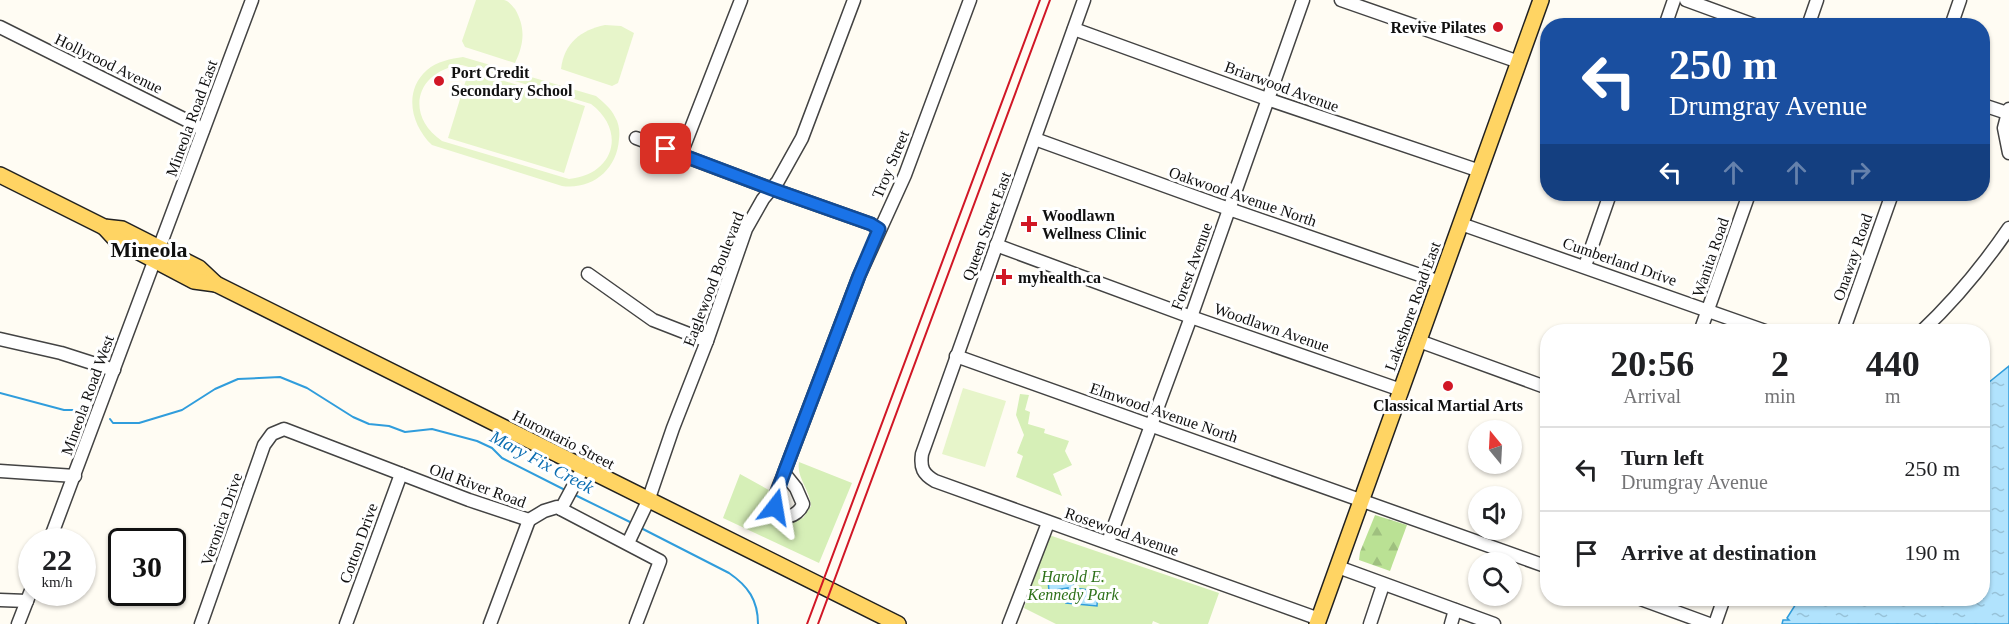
<!DOCTYPE html>
<html lang="en">
<head>
<meta charset="utf-8">
<style>
	:root { --surface:#fff; --page:#f2f2f2; --text:#202124; --muted:#757577; --line:#e0e0e0 }
	body { margin:0; font-family:Georgia,serif; background:var(--page); color:var(--text); height:100vh; display:flex; flex-direction:column; font-size:22px; white-space:nowrap }
	* { box-sizing:border-box; margin:0 }
	p { font-size:20px; color:var(--muted) }
	.icon { flex:none; width:33px; height:33px; fill:none; stroke:currentColor; stroke-width:2; stroke-linecap:round; stroke-linejoin:round }
	.map { position:relative; flex:1; overflow:hidden }
	.side { position:absolute; left:1540px; top:324px; width:450px; height:282px; display:flex; flex-direction:column; background:var(--surface); border-radius:24px; box-shadow:0 2px 4px #0004 }
	.side>* { flex:none }
	.top-card { position:absolute; left:1540px; top:18px; width:450px; height:183px; border-radius:24px; box-shadow:0 2px 4px #0004; background:#1a4fa0; color:#fff; overflow:hidden }
	.needle { width:39px; rotate:342deg }
	.buttons { position:absolute; left:1468px; top:420px; display:grid; gap:12px }
	.buttons a { display:grid; place-items:center; width:54px; height:54px; border-radius:50%; background:var(--surface); box-shadow:0 2px 4px #0004; font-size:30px }
	.speed { position:absolute; left:18px; top:528px; display:flex; gap:12px; font-size:30px; font-weight:700; text-align:center }
	.speed>* { display:grid; place-content:center; width:78px; height:78px; border-radius:50%; background:var(--surface); box-shadow:0 2px 4px #0004; line-height:1 }
	.speed small { font-size:15px; font-weight:400 }
	.speed .limit { border:3px solid #111; border-radius:9px; background:#fff; color:#111 }
	.pin { position:absolute; display:grid; place-items:center; width:51px; height:51px; color:#fff; margin:-26px; border-radius:12px; box-shadow:0 3px 9px #0006 }
	.me { position:absolute; width:66px; margin:-33px; rotate:14deg; stroke-linejoin:round; filter:drop-shadow(0 0 4px #0008) }
	.turn { display:flex; align-items:center; gap:21px; height:126px; padding:0 30px; font-size:27px }
	.turn .icon { width:78px; height:78px; stroke-width:2.5 }
	.turn b { display:block; font-size:42px; line-height:51px }
	.lanes { display:flex; align-items:center; height:57px; padding:0 30px; background:#0003; justify-content:center; gap:30px; direction:ltr }
	.lanes .off { opacity:.35 }
	.eta { display:flex; justify-content:space-evenly; align-items:center; height:102px; text-align:center }
	.eta b { font-size:36px; font-weight:700; line-height:42px }
	ul { padding:0; list-style:none }
	li { display:flex; align-items:center; gap:18px; height:84px; padding:0 30px; border-top:2px solid var(--line) }
	li div { flex:1 }
	li b { display:block; font-size:22px }
	li em { font-style:normal }
	.map>svg:first-child { display:block }
	.forest { fill:url(#forest-firs) }
	.park { fill:#d6efb7 }
	.pitch { fill:#e7f5ca; fill-rule:evenodd }
	.water { fill:url(#water-ripples); stroke:#309ddc; stroke-width:1.5 }
	.lines { fill:none; stroke-linecap:round; stroke-linejoin:round }
	.stream { stroke:#309ddc; stroke-width:2 }
	.minor-casing { stroke:#434343; stroke-width:15 }
	.major-casing { stroke:#212121; stroke-width:18 }
	.minor { stroke:#fff; stroke-width:12 }
	.major { stroke:#ffd463; stroke-width:15 }
	.rail { stroke:#d11726; stroke-width:2 }
	.route-casing { stroke:#114b97; stroke-width:15 }
	.route { stroke:#1a73e8; stroke-width:10 }
	.poi-dot { fill:#d11726; stroke:#fff; stroke-width:2 }
	.labels { text-anchor:middle; stroke-width:6; stroke-linejoin:round; paint-order:stroke }
	.poi-label { font-size:16px; font-weight:bold; fill:#101010; stroke:#fff; text-anchor:start }
	.street-label { font-size:16px; fill:#101010; stroke:#fff }
	.park-label { font-size:16px; font-style:italic; fill:#2d7018; stroke:#fff }
	.water-label { font-size:18px; font-style:italic; fill:#0a6db1; stroke:#fff }
	.district-label { font-size:22px; font-weight:bold; fill:#101010; stroke:#fff }
</style>
</head>
<body>
<div class="map">
<svg width="2009" height="624" viewBox="0 0 2009 624">
	<defs>
		<pattern id="forest-firs" width="22" height="20" patternUnits="userSpaceOnUse" patternTransform="scale(1.5)"><rect width="22" height="20" fill="#bae194"/><path d="M5 1l3.5 6h-7zM16 11l3.5 6h-7z" fill="#9fc07f"/></pattern>
		<pattern id="water-ripples" width="26" height="14" patternUnits="userSpaceOnUse" patternTransform="scale(1.5)"><rect width="26" height="14" fill="#b1e3fd"/><path d="M2 4q2-2 4 0t4 0M15 11q2-2 4 0t4 0" fill="none" stroke="#97c2d8"/></pattern>
	</defs>
	<rect width="100%" height="100%" fill="#fffcf3"/>
	<!-- forest -->
	<path class="forest" d="M1375 515 1407 525 1390 571 1359 560 1360 552Z"/>
	<!-- park -->
	<g class="park">
		<path d="M1020 394 1029 395 1025 410 1030 412 1028 424 1045 429 1044 433 1069 441 1065 451 1072 465 1053 474 1062 496 1016 477 1023 456 1017 453 1024 435 1016 415Z"/>
		<path d="M799 462 852 483 819 563 723 518 740 474 776 494 773 498 790 521 803 518 811 506C810 490 796 477 799 462Z"/>
		<path d="M1049 535 1219 593 1208 624H1160L1153 621 1152 624H1056L1024 608Z"/>
	</g>
	<!-- pitch -->
	<g class="pitch">
		<path d="M476 0C484 0 496 0 504 0 509 1 512 6 515 9 526 28 524 44 515 63L465 47 462 41Z"/>
		<path d="M605 25 621 26 634 33 618 83 612 86 561 69C564 43 581 30 605 25Z"/>
		<path d="M463 57 596 96C603 102 611 108 615 117 619 123 620 132 619 139 617 170 592 190 562 186L432 145C411 125 403 91 427 70 437 61 451 59 463 57ZM462 65 591 104C627 131 614 175 569 179L442 141C404 115 416 70 462 65Z"/>
		<path d="M469 70 585 106 564 173 448 138Z"/>
		<path d="M963 388 1006 401 985 467 942 454Z"/>
	</g>
	<!-- water -->
	<g class="water">
		<path d="M2009 366V624H1782L1783 620H1789L1787 618 1799 599 1983 598V387Z"/>
		<path d="M1051 574 1074 583 1073 588 1098 591 1097 606 1066 603 1068 588 1049 591 1048 580Z"/>
	</g>
	<g class="lines">
		<!-- stream -->
		<g class="stream">
			<path d="M0 393 64 410H88"/>
			<path d="M110 419 113 423H139L182 410 215 389 238 379 280 377 307 388 353 417 369 424 389 426 405 432 432 429 477 441 492 448 502 458 567 491"/>
			<path d="M575 495 632 523"/>
			<path d="M639 527 729 573C748 586 758 600 758 624"/>
		</g>
		<!-- minor casing -->
		<g class="minor-casing">
			<g id="minor">
				<path d="M1084 0 922 454C920 468 923 474 935 481L1319 619"/>
				<path d="M1341 0 1519 62"/>
				<path d="M1686 0 1757 26"/>
				<path d="M1665 26 1674 0"/>
				<path d="M1808 26 1817 0"/>
				<path d="M1951 26 1960 0"/>
				<path d="M0 27 190 122 203 130"/>
				<path d="M1074 29 1267 99 1480 171"/>
				<path d="M1983 105 2007 113"/>
				<path d="M2009 109 2004 128 2009 153"/>
				<path d="M636 138 772 189 871 224 879 229"/>
				<path d="M1035 139 1229 209 1440 282"/>
				<path d="M681 154 741 0"/>
				<path d="M1461 224 1768 332"/>
				<path d="M996 245 1191 317 1401 390"/>
				<path d="M1585 266 1610 194"/>
				<path d="M588 274 653 320 707 341"/>
				<path d="M1700 332 1749 194"/>
				<path d="M1843 332 1892 194"/>
				<path d="M1921 332C1955 300 1983 266 2009 228"/>
				<path d="M0 339 61 353 114 370"/>
				<path d="M1419 341 1548 388"/>
				<path d="M956 356 1548 567"/>
				<path d="M0 471 75 476"/>
				<path d="M784 473 796 488 803 504C798 517 779 523 775 506 773 496 781 482 784 473L859 276 905 175 970 0"/>
				<path d="M561 509 583 468"/>
				<path d="M49 542 252 0"/>
				<path d="M1108 542 1191 317 1303 0"/>
				<path d="M628 543 648 501 673 428 707 341 746 229 763 199 778 181 802 138 854 0"/>
				<path d="M1338 567 1494 624"/>
				<path d="M1638 598 1709 624"/>
				<path d="M0 600 27 601"/>
				<path d="M18 624 32 588"/>
				<path d="M201 624 264 445 272 434 284 429 469 500 529 520 544 511 557 507 660 561 636 624"/>
				<path d="M346 624 401 474"/>
				<path d="M490 624 529 520"/>
				<path d="M1009 624 1048 523"/>
				<path d="M1370 624 1383 585"/>
				<path d="M1451 624 1455 610"/>
				<path d="M1715 624 1724 598"/>
			</g>
		</g>
		<!-- major casing -->
		<g class="major-casing">
			<g id="major">
				<path d="M0 175 104 227 122 229 199 268 216 284 898 624"/>
				<path d="M104 227 116 240 194 281 216 284"/>
				<path d="M1317 624 1541 0"/>
			</g>
		</g>
		<!-- minor -->
		<use href="#minor" class="minor"/>
		<!-- major -->
		<use href="#major" class="major"/>
		<!-- rail -->
		<g class="rail">
			<path d="M807 624 1040 0"/>
			<path d="M818 624 1050 0"/>
		</g>
	</g>
	<g class="lines">
		<!-- route casing -->
		<g class="route-casing">
			<path id="route" d="M666 149 772 189 871 224 879 229 859 276 784 473 775 499V507"/>
		</g>
		<!-- route -->
		<use href="#route" class="route"/>
	</g>
	<!-- markers -->
	<g class="poi-dot">
		<circle cx="1498" cy="27" r="6"/>
		<circle cx="439" cy="81" r="6"/>
		<path d="M1026 215h6v6h6v6h-6v6h-6v-6h-6v-6h6z"/>
		<path d="M1001 268h6v6h6v6h-6v6h-6v-6h-6v-6h6z"/>
		<circle cx="1448" cy="386" r="6"/>
	</g>
	<g class="labels">
		<!-- poi labels -->
		<g class="poi-label">
			<text x="1486" y="33" text-anchor="end">Revive Pilates</text>
			<text x="451" y="78">Port Credit<tspan x="451" dy="18">Secondary School</tspan></text>
			<text x="1042" y="221">Woodlawn<tspan x="1042" dy="18">Wellness Clinic</tspan></text>
			<text x="1018" y="283">myhealth.ca</text>
			<text x="1448" y="411" text-anchor="middle">Classical Martial Arts</text>
		</g>
		<!-- street labels -->
		<g class="street-label">
			<text transform="translate(109 63) rotate(26)" y="6">Hollyrood Avenue</text>
			<text transform="translate(1282 86) rotate(20)" y="6">Briarwood Avenue</text>
			<text transform="translate(191 118) rotate(-70)" y="6">Mineola Road East</text>
			<text transform="translate(890 164) rotate(-67)" y="6">Troy Street</text>
			<text transform="translate(1243 196) rotate(19)" y="6">Oakwood Avenue North</text>
			<text transform="translate(986 226) rotate(-70)" y="6">Queen Street East</text>
			<text transform="translate(1710 257) rotate(-71)" y="6">Wanita Road</text>
			<text transform="translate(1852 257) rotate(-71)" y="6">Onaway Road</text>
			<text transform="translate(1620 261) rotate(19)" y="6">Cumberland Drive</text>
			<text transform="translate(1191 266) rotate(-70)" y="6">Forest Avenue</text>
			<text transform="translate(713 279) rotate(-69)" y="6">Eaglewood Boulevard</text>
			<text transform="translate(1412 306) rotate(-70)" y="6">Lakeshore Road East</text>
			<text transform="translate(1272 327) rotate(19)" y="6">Woodlawn Avenue</text>
			<text transform="translate(87 395) rotate(-70)" y="6">Mineola Road West</text>
			<text transform="translate(1164 412) rotate(19)" y="6">Elmwood Avenue North</text>
			<text transform="translate(564 439) rotate(27)" y="6">Hurontario Street</text>
			<text transform="translate(478 485) rotate(20)" y="6">Old River Road</text>
			<text transform="translate(221 519) rotate(-71)" y="6">Veronica Drive</text>
			<text transform="translate(1122 531) rotate(19)" y="6">Rosewood Avenue</text>
			<text transform="translate(358 543) rotate(-70)" y="6">Cotton Drive</text>
		</g>
		<!-- park labels -->
		<g class="park-label">
			<text x="1073" y="582">Harold E.<tspan x="1073" dy="18">Kennedy Park</tspan></text>
		</g>
		<!-- water labels -->
		<g class="water-label">
			<text transform="translate(542 462) rotate(28)" y="6">Mary Fix Creek</text>
		</g>
		<!-- district labels -->
		<g class="district-label">
			<text x="149" y="257">Mineola</text>
		</g>
	</g>
</svg>
<div class="buttons">
<a><svg class="needle" viewBox="-14 -14 28 28"><path d="M0-13l5 13h-10z" fill="#e53935"/><path d="M0 13l5-13h-10z" fill="#757577"/></svg></a>
<a><svg class="icon" aria-label="sound" viewBox="0 0 24 24"><path d="M4 9h4l5-4v14l-5-4H4zM17 9q2 3 0 6"/></svg></a>
<a><svg class="icon" aria-label="search" viewBox="0 0 24 24"><circle cx="10" cy="10" r="6"/><path d="M15 15l6 6"/></svg></a>
</div>
<div class="speed"><div>22<small>km/h</small></div><div class="limit">30</div></div>
<div class="pin" style="left:666px;top:149px;background:#d93025"><svg class="icon" aria-label="arrive" viewBox="0 0 24 24"><path d="M6 21V4h12l-3 4 3 4H6"/></svg></div>
<svg class="me" style="left:775px;top:507px" viewBox="-20 -20 40 40"><path d="M0-17L14 15 0 8-14 15z" fill="#1a73e8" stroke="#fff" stroke-width="4"/></svg>
<div class="top-card">
<div class="turn"><svg class="icon" aria-label="left" viewBox="0 0 24 24"><path d="M17 20v-9H6M10 6l-5 5 5 5"/></svg><div><b>250 m</b>Drumgray Avenue</div></div>
<div class="lanes"><svg class="icon" aria-label="left" viewBox="0 0 24 24"><path d="M17 20v-9H6M10 6l-5 5 5 5"/></svg><svg class="icon off" aria-label="ahead" viewBox="0 0 24 24"><path d="M12 20V5M6 11l6-6 6 6"/></svg><svg class="icon off" aria-label="ahead" viewBox="0 0 24 24"><path d="M12 20V5M6 11l6-6 6 6"/></svg><svg class="icon off" aria-label="right" viewBox="0 0 24 24"><path d="M7 20v-9h11M14 6l5 5-5 5"/></svg></div>
</div>
<section class="side">
<div class="eta">
<div><b>20:56</b><p>Arrival</p></div>
<div><b>2</b><p>min</p></div>
<div><b>440</b><p>m</p></div>
</div>
<ul>
<li><svg class="icon" aria-label="left" viewBox="0 0 24 24"><path d="M17 20v-9H6M10 6l-5 5 5 5"/></svg><div><b>Turn left</b><p>Drumgray Avenue</p></div><em>250 m</em></li>
<li><svg class="icon" aria-label="arrive" viewBox="0 0 24 24"><path d="M6 21V4h12l-3 4 3 4H6"/></svg><div><b>Arrive at destination</b></div><em>190 m</em></li>
</ul>
</section>
</div>
</body>
</html>
